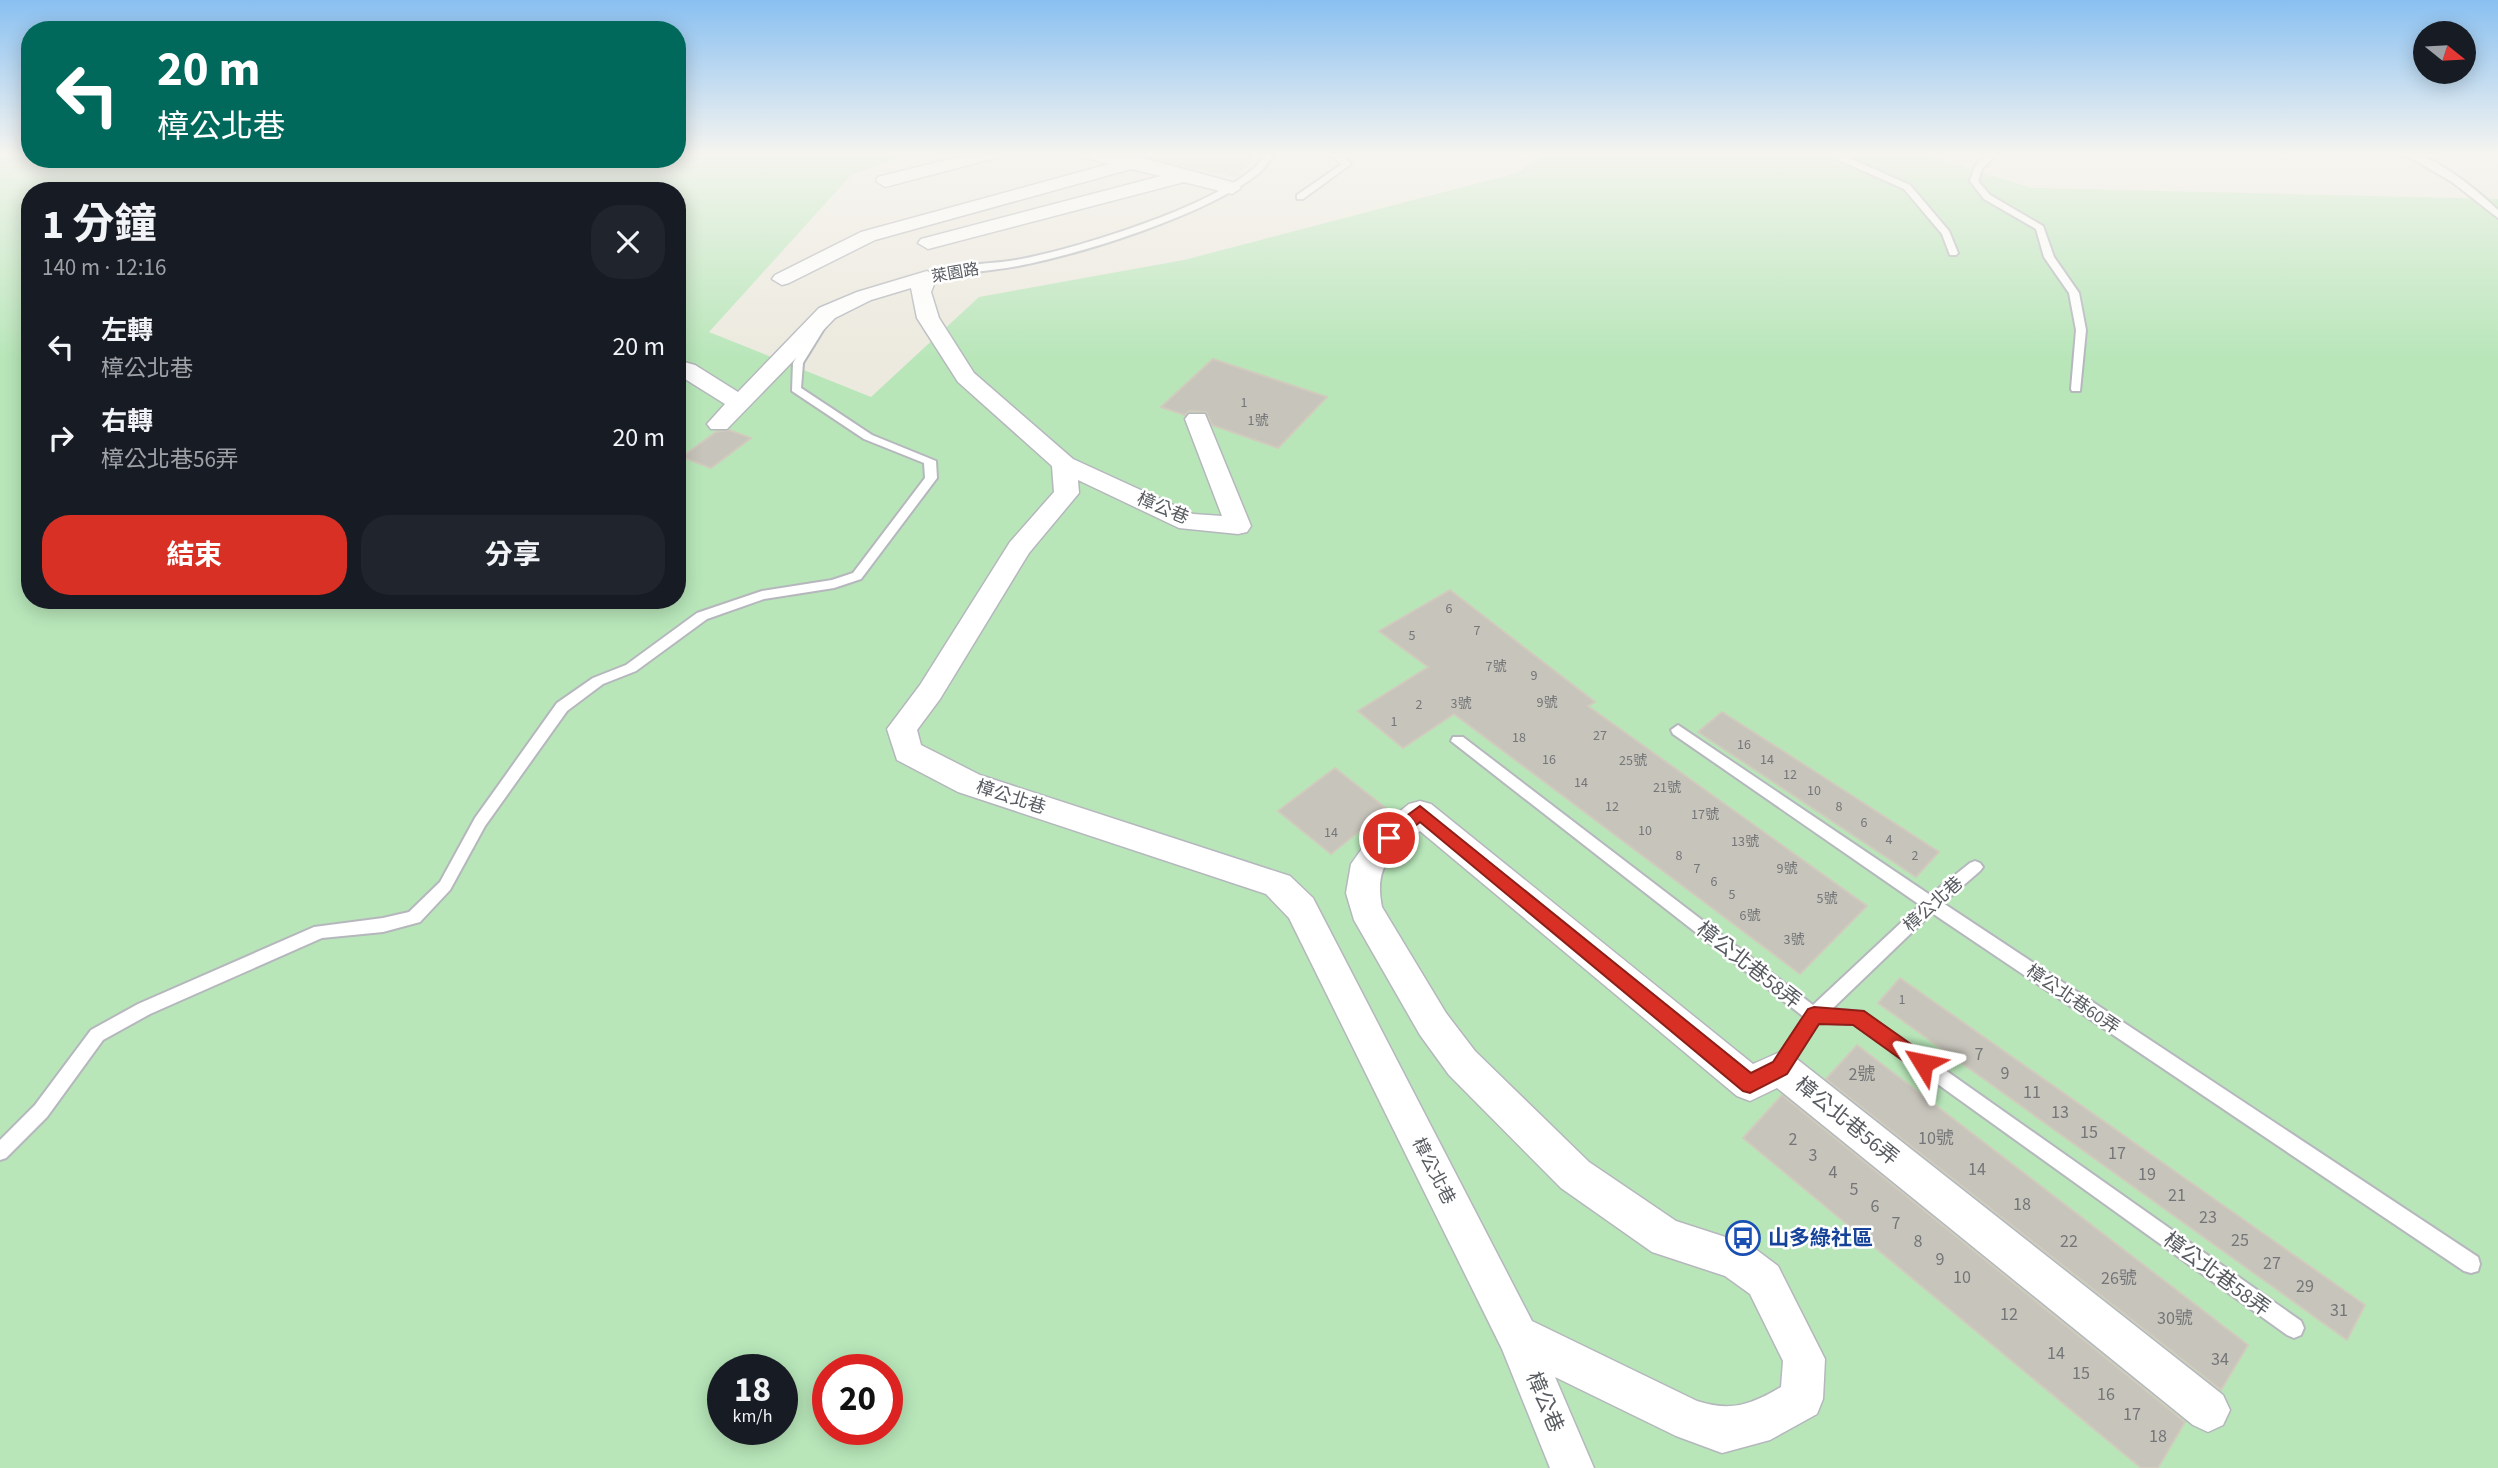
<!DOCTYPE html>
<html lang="zh-TW">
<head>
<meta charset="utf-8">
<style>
	:root { --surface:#171b24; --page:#20242c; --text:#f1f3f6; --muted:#9ea1a6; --accent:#d93025 }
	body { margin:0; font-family:"Source Sans 3","Noto Sans TC",sans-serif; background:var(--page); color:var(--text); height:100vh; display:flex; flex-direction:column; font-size:26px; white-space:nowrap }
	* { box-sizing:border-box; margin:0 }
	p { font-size:23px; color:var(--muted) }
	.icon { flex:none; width:38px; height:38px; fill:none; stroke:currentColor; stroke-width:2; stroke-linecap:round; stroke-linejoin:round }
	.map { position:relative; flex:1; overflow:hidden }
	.panel { position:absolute; left:21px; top:182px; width:665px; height:427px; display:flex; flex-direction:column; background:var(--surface); border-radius:28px; box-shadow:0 4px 18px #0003 }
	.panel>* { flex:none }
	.banner { position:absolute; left:21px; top:21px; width:665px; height:147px; border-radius:28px; box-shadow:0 4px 18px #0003; background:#00695c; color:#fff; overflow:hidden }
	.needle { width:46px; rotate:108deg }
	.tools { position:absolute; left:2413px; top:21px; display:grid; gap:14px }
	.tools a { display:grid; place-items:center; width:63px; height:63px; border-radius:50%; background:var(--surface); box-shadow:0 4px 18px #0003; font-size:35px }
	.speed { position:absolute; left:707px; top:1354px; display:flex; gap:14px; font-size:35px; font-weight:700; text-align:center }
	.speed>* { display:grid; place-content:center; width:91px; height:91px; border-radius:50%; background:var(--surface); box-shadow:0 4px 18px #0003; line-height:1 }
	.speed small { font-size:18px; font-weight:400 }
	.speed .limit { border:10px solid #d22; background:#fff; color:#111 }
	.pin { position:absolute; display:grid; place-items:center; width:60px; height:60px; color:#fff; margin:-30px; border:4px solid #fff; border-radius:50%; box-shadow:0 2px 7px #0007 }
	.me { position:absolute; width:77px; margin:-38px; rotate:305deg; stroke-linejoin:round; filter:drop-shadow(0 0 5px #0008) }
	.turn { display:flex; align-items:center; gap:24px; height:147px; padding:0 21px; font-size:32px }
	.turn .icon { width:91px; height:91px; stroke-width:2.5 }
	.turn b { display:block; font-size:49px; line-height:60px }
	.round { display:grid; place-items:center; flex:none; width:74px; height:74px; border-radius:28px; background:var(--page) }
	.head { display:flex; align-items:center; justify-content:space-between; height:119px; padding:0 21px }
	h1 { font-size:42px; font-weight:700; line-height:52px }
	.primary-button { display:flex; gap:14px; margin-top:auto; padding:14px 21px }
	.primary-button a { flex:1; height:80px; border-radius:28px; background:var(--accent); color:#fff; font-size:28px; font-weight:700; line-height:80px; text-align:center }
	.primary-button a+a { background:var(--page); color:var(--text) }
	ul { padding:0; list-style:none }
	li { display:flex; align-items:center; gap:21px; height:91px; padding:0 21px }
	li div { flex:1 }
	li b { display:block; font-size:26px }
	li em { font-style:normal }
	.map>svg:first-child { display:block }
	.education { fill:#dcd8cd }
	.green { fill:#b8e6b9; fill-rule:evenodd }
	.building { fill:#c7c4bc; stroke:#d1cbbd; stroke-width:2 }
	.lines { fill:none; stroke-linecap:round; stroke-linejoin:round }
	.lane-casing { stroke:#b5b7bd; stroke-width:4 }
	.street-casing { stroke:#b5b7bd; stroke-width:3 }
	.lane { fill:#fff; fill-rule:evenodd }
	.street { fill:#fff; fill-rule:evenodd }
	.route { fill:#d93025; stroke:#8d1f18; stroke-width:2 }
	.labels { text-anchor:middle; stroke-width:5; stroke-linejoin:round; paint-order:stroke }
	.number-label { font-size:14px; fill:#747678 }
	.far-street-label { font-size:16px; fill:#585c61; stroke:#fff }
	.street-label { font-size:18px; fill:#585c61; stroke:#fff }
	.near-number-label { font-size:18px; fill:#747678 }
	.near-street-label { font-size:21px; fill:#585c61; stroke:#fff }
	.near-transit-label { font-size:21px; font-weight:bold; fill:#164399; stroke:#fff; text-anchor:start }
</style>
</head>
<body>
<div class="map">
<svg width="2498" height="1468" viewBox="0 0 2498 1468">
	<rect width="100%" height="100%" fill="#ece9de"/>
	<!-- education -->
	<path class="education" d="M1105 153H1258L1237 177Z"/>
	<!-- green -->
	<path class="green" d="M0 153H30V159H350L361 165 380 159H677V153H911L851 175 709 332 871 397 979 297 1184 260 1517 173 1547 153H1918L2032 188 2498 199V1468H0ZM30 191H677V600H30ZM723 1370H782V1430H723ZM828 1370H887V1430H828Z"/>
	<!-- building -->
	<g class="building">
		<path d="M1213 359 1327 397 1278 448 1212 425 1206 412 1189 411 1185 415 1161 407Z"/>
		<path d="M729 430 751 438 711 468 682 457 716 432Z"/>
		<path d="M1450 590 1595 702 1588 706 1867 906 1800 974 1454 714 1403 748 1358 711 1428 667 1379 631Z"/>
		<path d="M1722 712 1814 771 1939 852 1916 877 1698 732Z"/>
		<path d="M1335 768 1387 809 1331 854 1278 811Z"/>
		<path d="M1900 978 2365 1305 2347 1340 1878 1003Z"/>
		<path d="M1857 1045 2248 1345 2221 1390 1826 1079Z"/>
		<path d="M1782 1095 2185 1422 2158 1468H2141L1743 1138Z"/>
	</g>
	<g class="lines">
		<!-- lane casing -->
		<g class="lane-casing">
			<g id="lane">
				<path d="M1267 153H1275C1270 160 1265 168 1258 174 1205 215 1085 253 1018 266 987 272 957 272 927 280L922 277C943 263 990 265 1016 260 1077 249 1207 208 1253 169 1258 165 1262 158 1267 153Z"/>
				<path d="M1319 153H1340L1351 164 1303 199H1297V195L1342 164 1334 157Z"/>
				<path d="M1845 153H1855L1849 158 1910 185 1949 231 1958 253 1956 255H1950L1942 234 1904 189 1839 160V156Z"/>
				<path d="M1989 153H1998L1982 169 1978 181 1990 195 2043 226 2054 257 2079 293 2086 330 2080 391H2072L2071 389 2076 330 2069 293 2044 257 2036 229 1984 199 1970 181 1975 166Z"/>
				<path d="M2403 153C2431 151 2477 190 2498 210V218L2452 182Z"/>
				<path d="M822 321 827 324 803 363 801 388 872 435 936 461 937 478 861 579 834 588 764 599 707 619 636 671 603 684 567 711 485 826 450 890 420 922 383 932 322 938 150 1014 103 1040 47 1117 6 1158 0 1160V1140L35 1105 91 1030 138 1004 314 927 383 918 409 912 440 882 475 818 557 703 593 678 626 665 697 613 762 591 832 580 853 573 925 478 924 463 864 439 792 391 793 363 818 322Z"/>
				<path d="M1678 725 1930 895 1970 863 1975 861 1980 863 1983 867 1980 871 1943 903 2478 1257 2480 1264 2478 1271 2471 1273 2464 1271 1932 913 1832 1009 1863 1012 2301 1321 2304 1328 2301 1335 2294 1338 2287 1335 1854 1024 1818 1023 1786 1073 1780 1076 1774 1073 1771 1068 1774 1063 1804 1017 1451 741 1453 737H1463L1813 1005 1920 905 1673 734 1671 730Z"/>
			</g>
		</g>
		<!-- street casing -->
		<g class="street-casing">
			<g id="street">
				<path d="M973 153H1002L999 157 885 187 876 181 878 177Z"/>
				<path d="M1079 153 1136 156 1239 184 1241 188 1232 194 1184 182 928 249 918 243 921 239 1161 176 1131 169 875 240 789 283 782 285 772 279 775 275 861 232 1109 164 1082 157Z"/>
				<path d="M927 271 937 277 931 292 939 318 974 373 1073 459 1193 514 1222 516 1185 419 1189 414H1205L1251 526 1247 532 1238 534 1179 528 1078 480 1079 493 1029 553 940 699 917 730 921 745 980 775 1290 876 1313 898 1532 1321 1697 1401C1731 1412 1751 1405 1781 1387L1783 1361 1750 1294 1725 1276 1652 1252 1561 1188 1449 1075 1420 1035 1354 920 1346 893 1351 864 1373 833 1409 804 1420 801 1431 804 1753 1064 1780 1052 1793 1056 2223 1395 2230 1410 2223 1425 2208 1432 2193 1425 1777 1088 1750 1101 1737 1096 1420 831C1390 854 1374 867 1382 907L1446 1013 1475 1051 1589 1162 1676 1221 1750 1245 1778 1266 1825 1359 1823 1399 1817 1414 1770 1440 1722 1453 1676 1436 1555 1377 1594 1468H1550L1502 1349 1289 918 1266 894 958 792 897 760 887 729 920 685 1010 542 1054 492 1052 466 958 382 917 318 911 288 871 300 835 318 727 429H711L707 424 725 404 677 374V360L695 365 738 392 819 308 857 292Z"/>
			</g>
		</g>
		<!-- lane -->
		<use href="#lane" class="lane"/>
		<!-- street -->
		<use href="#street" class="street"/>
	</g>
	<!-- sky -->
	<linearGradient id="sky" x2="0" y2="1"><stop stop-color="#89c0f1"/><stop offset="0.43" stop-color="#f6f5f0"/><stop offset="1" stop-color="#f6f5f0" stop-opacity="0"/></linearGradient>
	<rect width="2498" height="358" fill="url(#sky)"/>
	<!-- route -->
	<path class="route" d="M1420 806 1751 1073 1773 1062 1808 1009 1814 1007 1864 1011 1929 1057 1932 1063 1929 1070 1923 1072 1916 1070 1853 1025 1819 1024 1787 1074 1750 1093 1743 1091 1420 822 1395 843H1383L1380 838 1383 833Z"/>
	<!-- icons -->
	<defs>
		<g id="bus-ring" transform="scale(1.75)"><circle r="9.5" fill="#fff" stroke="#1a4fb4" stroke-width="1.5"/><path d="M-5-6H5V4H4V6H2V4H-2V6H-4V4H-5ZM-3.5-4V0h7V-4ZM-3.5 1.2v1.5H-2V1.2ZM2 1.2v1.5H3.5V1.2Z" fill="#1a4fb4"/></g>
	</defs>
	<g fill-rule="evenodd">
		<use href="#bus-ring" x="1743" y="1238"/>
	</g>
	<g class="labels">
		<!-- number labels -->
		<g class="number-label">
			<text x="1244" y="407">1</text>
			<text x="1258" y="425">1號</text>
			<text x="1449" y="613">6</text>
			<text x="1477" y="635">7</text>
			<text x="1412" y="640">5</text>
			<text x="1496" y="671">7號</text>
			<text x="1534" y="680">9</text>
			<text x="1547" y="707">9號</text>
			<text x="1461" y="708">3號</text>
			<text x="1419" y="709">2</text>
			<text x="1394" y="726">1</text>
			<text x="1600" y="740">27</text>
			<text x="1519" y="742">18</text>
			<text x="1744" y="749">16</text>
			<text x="1549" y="764">16</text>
			<text x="1767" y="764">14</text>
			<text x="1633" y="765">25號</text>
			<text x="1790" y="779">12</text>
			<text x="1581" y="787">14</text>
			<text x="1667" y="792">21號</text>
			<text x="1814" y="795">10</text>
			<text x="1612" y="811">12</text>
			<text x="1839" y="811">8</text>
			<text x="1705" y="819">17號</text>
			<text x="1864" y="827">6</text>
			<text x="1645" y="835">10</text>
			<text x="1331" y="837">14</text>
			<text x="1889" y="844">4</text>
			<text x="1745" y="846">13號</text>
			<text x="1679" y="860">8</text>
			<text x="1915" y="860">2</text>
			<text x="1697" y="873">7</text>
			<text x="1787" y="873">9號</text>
			<text x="1714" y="886">6</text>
			<text x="1732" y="899">5</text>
			<text x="1827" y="903">5號</text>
			<text x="1750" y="920">6號</text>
			<text x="1794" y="944">3號</text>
			<text x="1902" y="1004">1</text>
		</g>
		<!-- far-street labels -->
		<g class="far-street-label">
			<text transform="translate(955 272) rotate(-10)" y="6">萊園路</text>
		</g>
		<!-- street labels -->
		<g class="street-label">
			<text transform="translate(1163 508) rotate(23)" y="6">樟公巷</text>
			<text transform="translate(1011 797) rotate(18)" y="6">樟公北巷</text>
			<text transform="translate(1933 904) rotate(-42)" y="6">樟公北巷</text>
			<text transform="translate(2073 999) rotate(34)" y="6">樟公北巷60弄</text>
			<text transform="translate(1434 1171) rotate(63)" y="6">樟公北巷</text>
		</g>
		<!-- near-number labels -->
		<g class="near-number-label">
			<text x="1979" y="1060">7</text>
			<text x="2005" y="1079">9</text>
			<text x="1862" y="1080">2號</text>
			<text x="2032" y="1098">11</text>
			<text x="2060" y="1118">13</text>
			<text x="2089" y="1138">15</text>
			<text x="1936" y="1144">10號</text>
			<text x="1793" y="1145">2</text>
			<text x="2117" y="1159">17</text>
			<text x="1813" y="1161">3</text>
			<text x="1977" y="1175">14</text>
			<text x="1833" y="1178">4</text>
			<text x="2147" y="1180">19</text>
			<text x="1854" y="1195">5</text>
			<text x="2177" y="1201">21</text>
			<text x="2022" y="1210">18</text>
			<text x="1875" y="1212">6</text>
			<text x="2208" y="1223">23</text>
			<text x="1896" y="1229">7</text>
			<text x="2240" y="1246">25</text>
			<text x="1918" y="1247">8</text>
			<text x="2069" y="1247">22</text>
			<text x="1940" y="1265">9</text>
			<text x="2272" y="1269">27</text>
			<text x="1962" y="1283">10</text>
			<text x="2119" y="1284">26號</text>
			<text x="2305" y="1292">29</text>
			<text x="2339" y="1316">31</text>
			<text x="2009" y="1320">12</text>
			<text x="2175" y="1324">30號</text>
			<text x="2056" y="1359">14</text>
			<text x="2220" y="1365">34</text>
			<text x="2081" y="1379">15</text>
			<text x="2106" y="1400">16</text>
			<text x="2132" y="1420">17</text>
			<text x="2158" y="1442">18</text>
		</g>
		<!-- near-street labels -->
		<g class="near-street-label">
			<text transform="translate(1749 965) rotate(38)" y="7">樟公北巷58弄</text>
			<text transform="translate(1847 1121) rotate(39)" y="7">樟公北巷56弄</text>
			<text transform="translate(2217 1274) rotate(36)" y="7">樟公北巷58弄</text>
			<text transform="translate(1545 1402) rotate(67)" y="7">樟公巷</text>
		</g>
		<!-- near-transit labels -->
		<g class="near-transit-label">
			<text x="1768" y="1245">山多綠社區</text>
		</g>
	</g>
</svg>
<div class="tools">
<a><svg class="needle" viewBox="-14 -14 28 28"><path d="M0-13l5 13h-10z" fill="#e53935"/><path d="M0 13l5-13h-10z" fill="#9ea1a6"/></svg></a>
</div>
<div class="speed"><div>18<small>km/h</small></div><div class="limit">20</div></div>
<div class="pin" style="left:1389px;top:838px;background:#d93025"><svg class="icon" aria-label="arrive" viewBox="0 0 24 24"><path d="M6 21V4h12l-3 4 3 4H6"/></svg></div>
<svg class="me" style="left:1923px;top:1063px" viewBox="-20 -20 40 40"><path d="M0-17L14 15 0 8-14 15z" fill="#d93025" stroke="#fff" stroke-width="4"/></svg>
<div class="banner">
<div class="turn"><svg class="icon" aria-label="left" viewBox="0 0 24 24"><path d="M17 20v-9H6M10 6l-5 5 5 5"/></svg><div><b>20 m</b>樟公北巷</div></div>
</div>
<section class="panel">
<div class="head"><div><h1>1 分鐘</h1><p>140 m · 12:16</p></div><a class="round"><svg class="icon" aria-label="close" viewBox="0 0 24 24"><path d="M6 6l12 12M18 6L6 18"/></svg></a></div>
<ul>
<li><svg class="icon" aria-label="left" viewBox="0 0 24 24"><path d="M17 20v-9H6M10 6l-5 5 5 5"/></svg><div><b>左轉</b><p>樟公北巷</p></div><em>20 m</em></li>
<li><svg class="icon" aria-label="right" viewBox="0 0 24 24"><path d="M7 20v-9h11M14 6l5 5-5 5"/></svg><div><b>右轉</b><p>樟公北巷56弄</p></div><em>20 m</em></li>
</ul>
<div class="primary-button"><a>結束</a><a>分享</a></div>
</section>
</div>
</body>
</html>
